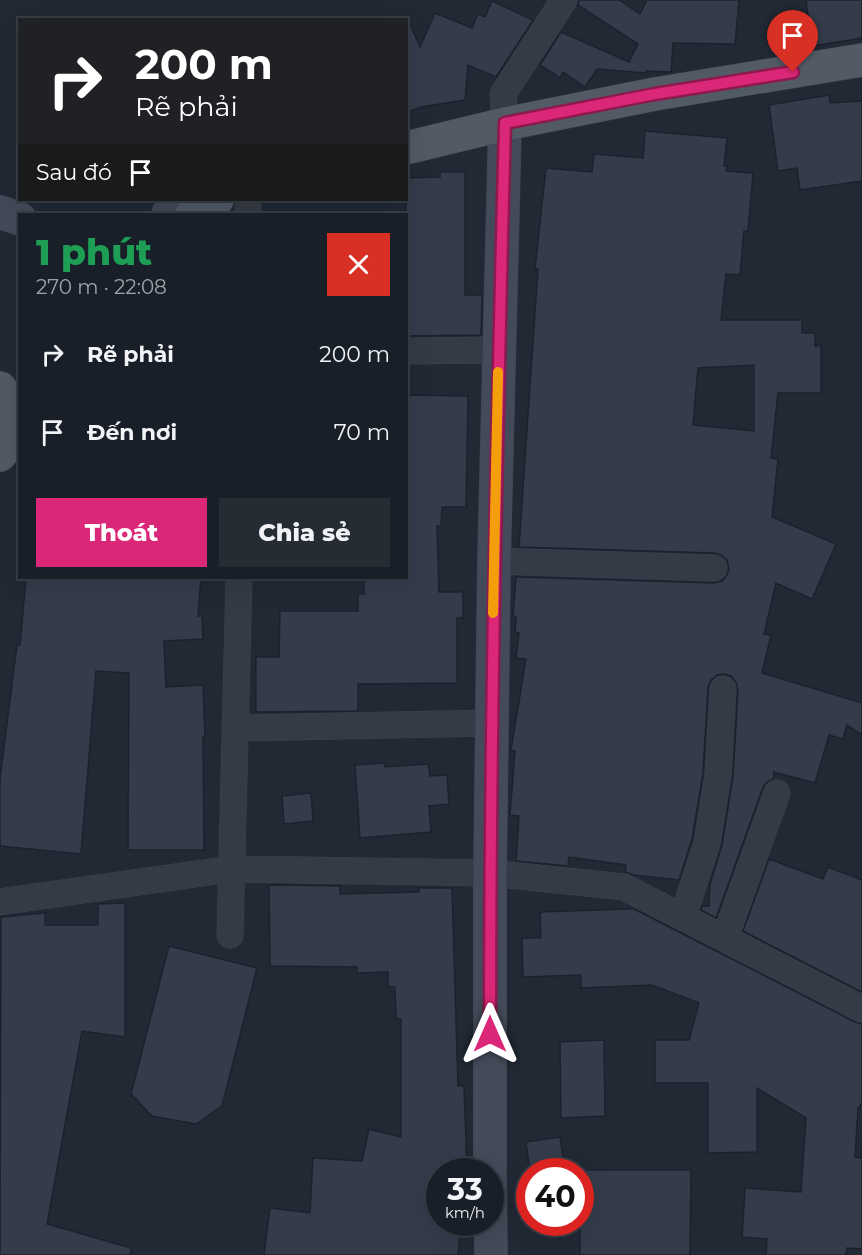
<!DOCTYPE html>
<html lang="vi">
<head>
<meta charset="utf-8">
<style>
	:root { --surface:#191f28; --page:#262c34; --text:#f1f3f6; --muted:#9fa2a8; --line:#373d45; --accent:#db2777 }
	body { margin:0; font-family:Montserrat,sans-serif; background:var(--page); color:var(--text); height:100vh; display:flex; flex-direction:column; font-size:22px; white-space:nowrap }
	* { box-sizing:border-box; margin:0 }
	p { font-size:20px; color:var(--muted) }
	.icon { flex:none; width:33px; height:33px; fill:none; stroke:currentColor; stroke-width:2; stroke-linecap:round; stroke-linejoin:round }
	.map { position:relative; flex:1; overflow:hidden }
	.side { position:absolute; left:18px; top:213px; width:390px; height:366px; display:flex; flex-direction:column; background:var(--surface); border-radius:0px; box-shadow:0 6px 24px #0002,0 0 0 2px var(--line) }
	.side>* { flex:none }
	.banner { position:absolute; left:18px; top:18px; width:390px; height:183px; border-radius:0px; box-shadow:0 6px 24px #0002,0 0 0 2px var(--line); background:#202124; color:#fff; overflow:hidden }
	.speed { position:absolute; left:426px; top:1158px; display:flex; gap:12px; font-size:30px; font-weight:700; text-align:center }
	.speed>* { display:grid; place-content:center; width:78px; height:78px; border-radius:50%; background:var(--surface); box-shadow:0 6px 24px #0002,0 0 0 2px var(--line); line-height:1 }
	.speed small { font-size:15px; font-weight:400 }
	.speed .limit { border:9px solid #d22; background:#fff; color:#111 }
	.pin { position:absolute; display:grid; place-items:center; width:51px; height:51px; color:#fff; margin:-62px -26px; border-radius:50% 50% 50% 0; rotate:-45deg; box-shadow:0 0 6px #0007 }
	.pin .icon { rotate:45deg }
	.me { position:absolute; width:66px; margin:-33px; rotate:0deg; stroke-linejoin:round; filter:drop-shadow(0 0 4px #0008) }
	.turn { display:flex; align-items:center; gap:21px; height:126px; padding:0 18px; font-size:27px }
	.turn .icon { width:78px; height:78px; stroke-width:2.5 }
	.turn b { display:block; font-size:42px; line-height:51px }
	.then { display:flex; align-items:center; height:57px; padding:0 18px; background:#0003; gap:12px; font-size:22px }
	.round { display:grid; place-items:center; flex:none; width:63px; height:63px; border-radius:0px; background:var(--page) }
	.headline { display:flex; align-items:center; justify-content:space-between; height:102px; padding:0 18px }
	h1 { font-size:36px; font-weight:800; line-height:45px; color:#1e9e55 }
	.primary-button { display:flex; gap:12px; margin-top:auto; padding:12px 18px }
	.primary-button a { flex:1; height:69px; border-radius:0px; background:var(--accent); color:#fff; font-size:24px; font-weight:800; line-height:69px; text-align:center }
	.primary-button a+a { background:var(--page); color:var(--text) }
	ul { padding:0; list-style:none }
	li { display:flex; align-items:center; gap:18px; height:78px; padding:0 18px }
	li div { flex:1 }
	li b { display:block; font-size:22px }
	li em { font-style:normal }
	.map>svg:first-child { display:block }
	.building { fill:#343c4c; stroke:#1c222c; stroke-width:1.5; fill-rule:evenodd }
	.lines { fill:none; stroke-linecap:round; stroke-linejoin:round }
	.street-casing { stroke:#3e444f; stroke-width:27 }
	.secondary-casing { stroke:#3e444f; stroke-width:34 }
	.primary-casing { stroke:#3e444f; stroke-width:34 }
	.street { stroke:#353b46; stroke-width:26 }
	.secondary { stroke:#434a59; stroke-width:33 }
	.primary { stroke:#525a66; stroke-width:33 }
	.route-casing { stroke:#8e194d; stroke-width:15 }
	.route { stroke:#db2777; stroke-width:10 }
	.slow { stroke:#f59e0b; stroke-width:10 }
</style>
</head>
<body>
<div class="map">
<svg width="862" height="1255" viewBox="0 0 862 1255">
	<rect width="100%" height="100%" fill="#212935"/>
	<!-- building -->
	<g class="building">
		<path d="M579 0H619L640 14 647 0H739L735 44 673 43 671 72 646 71V73L597 69 585 87 563 72 560 78 540 65 561 32 629 62 638 44 578 5Z"/>
		<path d="M806 0H862V38L812 46Z"/>
		<path d="M492 1 533 20 496 77 468 65 465 100 421 107 406 113V15L420 47 435 13 472 28 478 14 485 17Z"/>
		<path d="M829 95 830 103 862 101V181L800 190 797 168 778 171 769 105Z"/>
		<path d="M645 131 727 138 724 166H727L726 171 753 173 748 231H744L740 275 726 274 721 320H802V333H815V346L821 345V393H778L771 458 778 459 772 517 836 544 812 599 776 583 764 634 771 635 762 673 862 703V735L847 725 843 739 829 735 815 783 774 772 773 779 767 782 763 787 716 918 701 910 702 906H709L710 884 722 845 733 777 738 690 736 682 731 676 724 674 717 675 711 680 708 688 703 773 692 839 679 880 634 875 625 872 626 865 569 857 568 866 516 861 519 816 510 815 515 751 511 750 526 659 516 658 519 633 515 632 516 617 513 616 516 577 714 583 722 581 727 575 729 569 727 560 721 555 714 553 519 547 538 269H535L546 168 592 172 594 154 643 158ZM754 365V431L693 425 698 368Z"/>
		<path d="M440 172H465V295H482L481 335 406 336V178L440 177Z"/>
		<path d="M406 395 468 396 466 507H442L441 526H437L439 592H463V618H457V683L358 684V711L256 712V657H279L280 611H358V594H364V578H406Z"/>
		<path d="M26 578H201L198 616H202L203 639 164 641 166 687 203 685 205 737H203L204 850H128L129 673 96 671 81 854 0 846V779L17 645H20Z"/>
		<path d="M385 763V767L428 764 430 776 447 775 449 804 429 806 431 832 360 838 355 765Z"/>
		<path d="M311 793 313 821 284 824 282 796Z"/>
		<path d="M769 859 823 879 828 867 862 880V992L743 931Z"/>
		<path d="M269 885 340 886V894L419 892V888H452L458 1086H464L467 1172H440V1222H461L458 1255H264L270 1208 310 1213 313 1158 362 1161 369 1129 401 1137V1019H396L395 987H388V972L357 973V967L270 966Z"/>
		<path d="M125 903V1037L82 1031 47 1224 131 1248 130 1255H0L1 917 45 913V925H98V904Z"/>
		<path d="M628 909H634L855 1022 862 1024V1103L858 1108 855 1157 862 1158V1249L847 1248 846 1255H766L767 1239 742 1237 745 1188 801 1192 806 1118 757 1088V1152L708 1153V1083H655V1040H689L699 1003 652 985 581 988V975L523 977 522 938H541L540 912Z"/>
		<path d="M169 946 257 968 222 1106 196 1124 152 1116 131 1094Z"/>
		<path d="M604 1040 605 1116 561 1118 560 1042Z"/>
		<path d="M560 1137 565 1172H530L526 1142Z"/>
		<path d="M580 1170H691L690 1255H580Z"/>
	</g>
	<g class="lines">
		<!-- street casing -->
		<g class="street-casing">
			<g id="street">
				<path d="M505 124 503 94 564 0"/>
				<path d="M248 214V200"/>
				<path d="M406 351 499 350"/>
				<path d="M494 561 714 568"/>
				<path d="M235 728 492 723"/>
				<path d="M0 902 231 869 490 873 624 887 862 1009"/>
				<path d="M683 917 707 843 718 775 723 689"/>
				<path d="M230 935 239 578"/>
				<path d="M725 938 777 793"/>
			</g>
		</g>
		<!-- secondary casing -->
		<g class="secondary-casing">
			<g id="secondary">
				<path d="M0 212 20 219"/>
				<path d="M168 214 200 206"/>
				<path d="M490 1172V873L494 561 505 124"/>
				<path d="M490 1179 491 1255"/>
			</g>
		</g>
		<!-- primary casing -->
		<g class="primary-casing">
			<g id="primary">
				<path d="M406 148 505 124 655 94 862 60"/>
				<path d="M192 214 200 206 217 200"/>
				<path d="M0 388C15 408 18 435 0 455"/>
			</g>
		</g>
		<!-- street -->
		<use href="#street" class="street"/>
		<!-- secondary -->
		<use href="#secondary" class="secondary"/>
		<!-- primary -->
		<use href="#primary" class="primary"/>
	</g>
	<g class="lines">
		<!-- route casing -->
		<g class="route-casing">
			<path id="route" d="M490 1034C490 730 497 427 505 123L655 94 793 72"/>
		</g>
		<!-- route -->
		<use href="#route" class="route"/>
		<!-- slow -->
		<path class="slow" d="M493 613 498 372"/>
	</g>
</svg>
<div class="speed"><div>33<small>km/h</small></div><div class="limit">40</div></div>
<div class="pin" style="left:793px;top:72px;background:#d93025"><svg class="icon" aria-label="arrive" viewBox="0 0 24 24"><path d="M6 21V4h12l-3 4 3 4H6"/></svg></div>
<svg class="me" style="left:490px;top:1034px" viewBox="-20 -20 40 40"><path d="M0-17L14 15 0 8-14 15z" fill="#db2777" stroke="#fff" stroke-width="4"/></svg>
<div class="banner">
<div class="turn"><svg class="icon" aria-label="right" viewBox="0 0 24 24"><path d="M7 20v-9h11M14 6l5 5-5 5"/></svg><div><b>200 m</b>Rẽ phải</div></div>
<div class="then">Sau đó<svg class="icon" aria-label="arrive" viewBox="0 0 24 24"><path d="M6 21V4h12l-3 4 3 4H6"/></svg></div>
</div>
<section class="side">
<div class="headline"><div><h1>1 phút</h1><p>270 m · 22:08</p></div><a class="round" style="background:#d93025;color:#fff"><svg class="icon" aria-label="close" viewBox="0 0 24 24"><path d="M6 6l12 12M18 6L6 18"/></svg></a></div>
<ul>
<li><svg class="icon" aria-label="right" viewBox="0 0 24 24"><path d="M7 20v-9h11M14 6l5 5-5 5"/></svg><div><b>Rẽ phải</b></div><em>200 m</em></li>
<li><svg class="icon" aria-label="arrive" viewBox="0 0 24 24"><path d="M6 21V4h12l-3 4 3 4H6"/></svg><div><b>Đến nơi</b></div><em>70 m</em></li>
</ul>
<div class="primary-button"><a>Thoát</a><a>Chia sẻ</a></div>
</section>
</div>
</body>
</html>
